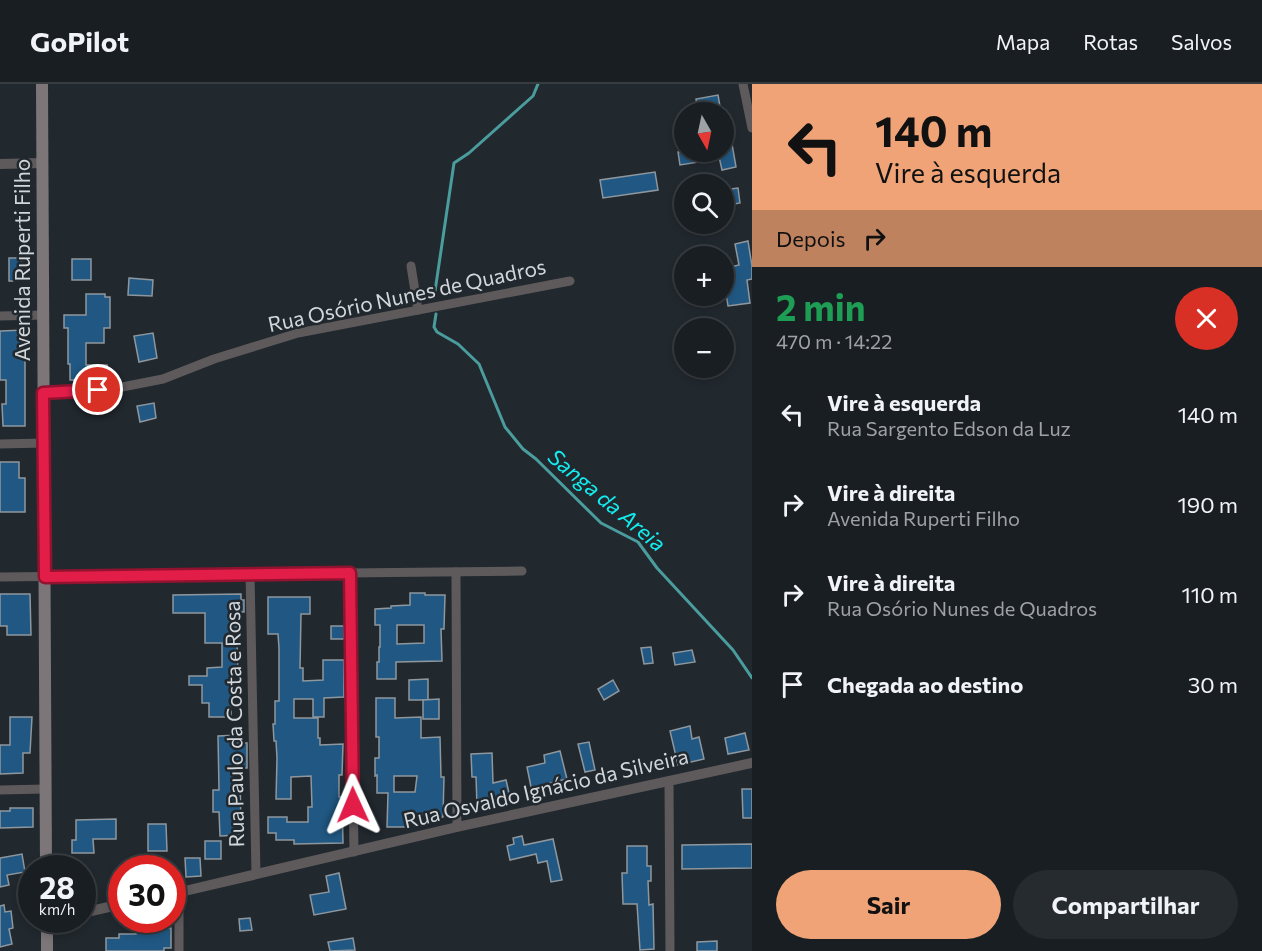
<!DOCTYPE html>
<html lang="pt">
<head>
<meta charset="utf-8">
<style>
	:root { --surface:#191e22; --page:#262b2f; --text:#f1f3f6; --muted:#9fa2a5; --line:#373c40; --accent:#efa377 }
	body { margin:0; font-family:Commissioner,sans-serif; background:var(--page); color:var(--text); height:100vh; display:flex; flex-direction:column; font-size:22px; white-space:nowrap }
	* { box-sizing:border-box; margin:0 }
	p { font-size:20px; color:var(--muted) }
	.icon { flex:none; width:33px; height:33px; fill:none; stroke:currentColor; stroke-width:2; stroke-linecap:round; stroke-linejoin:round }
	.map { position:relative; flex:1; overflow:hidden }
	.sheet { display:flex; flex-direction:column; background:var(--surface); width:510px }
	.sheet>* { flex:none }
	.guide { background:#efa377; color:#111; overflow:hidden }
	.needle { width:39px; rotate:171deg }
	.buttons { position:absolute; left:674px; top:18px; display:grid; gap:12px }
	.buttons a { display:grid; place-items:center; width:60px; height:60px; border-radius:50%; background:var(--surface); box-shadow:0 3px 9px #0003,0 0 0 2px var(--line); font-size:30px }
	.speed { position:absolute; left:18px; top:771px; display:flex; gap:12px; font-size:30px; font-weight:700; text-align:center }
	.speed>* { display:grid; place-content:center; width:78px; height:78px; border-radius:50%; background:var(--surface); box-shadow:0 3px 9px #0003,0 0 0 2px var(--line); line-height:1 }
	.speed small { font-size:15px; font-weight:400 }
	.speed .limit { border:9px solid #d22; background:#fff; color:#111 }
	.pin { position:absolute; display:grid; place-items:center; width:51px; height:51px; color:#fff; margin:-26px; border:3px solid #fff; border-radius:50%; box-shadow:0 2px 6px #0007 }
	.me { position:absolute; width:66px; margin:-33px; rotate:359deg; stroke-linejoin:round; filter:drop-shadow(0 0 4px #0008) }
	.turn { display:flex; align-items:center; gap:21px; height:126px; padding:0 24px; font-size:27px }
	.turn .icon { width:78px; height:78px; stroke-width:2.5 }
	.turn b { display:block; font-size:42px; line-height:51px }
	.then { display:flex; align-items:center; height:57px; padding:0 24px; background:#0003; gap:12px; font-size:22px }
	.round { display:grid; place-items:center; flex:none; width:63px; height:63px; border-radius:32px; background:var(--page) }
	.summary { display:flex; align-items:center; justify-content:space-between; height:102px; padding:0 24px }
	h1 { font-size:36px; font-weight:700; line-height:45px; color:#1e9e55 }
	.primary-button { display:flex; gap:12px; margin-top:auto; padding:12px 24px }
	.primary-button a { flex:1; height:69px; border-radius:36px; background:var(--accent); color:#111; font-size:24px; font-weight:700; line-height:69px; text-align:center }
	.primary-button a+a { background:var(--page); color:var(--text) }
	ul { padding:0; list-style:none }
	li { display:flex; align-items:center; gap:18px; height:90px; padding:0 24px }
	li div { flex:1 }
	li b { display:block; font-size:22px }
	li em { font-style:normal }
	header { display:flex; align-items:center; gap:36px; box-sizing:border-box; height:84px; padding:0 30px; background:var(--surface); border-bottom:2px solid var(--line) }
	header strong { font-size:28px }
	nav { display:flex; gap:33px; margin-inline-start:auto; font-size:21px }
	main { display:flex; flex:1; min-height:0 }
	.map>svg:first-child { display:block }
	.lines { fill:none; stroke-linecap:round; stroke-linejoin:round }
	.stream { stroke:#4a9c9d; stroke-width:3 }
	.building { fill:#205883; stroke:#8e979e; stroke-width:1.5; fill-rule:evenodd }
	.minor { stroke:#5e5a5c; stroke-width:9 }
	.tertiary { stroke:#5e5a5c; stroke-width:10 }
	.secondary { stroke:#7c7679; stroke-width:12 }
	.route-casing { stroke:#92132f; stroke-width:15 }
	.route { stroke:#e11d48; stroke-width:10 }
	.labels { text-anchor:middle; stroke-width:5; stroke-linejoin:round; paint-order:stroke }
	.street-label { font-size:21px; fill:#d2d7db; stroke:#21282e }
	.water-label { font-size:22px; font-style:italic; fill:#14eced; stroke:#21282e }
</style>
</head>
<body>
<header>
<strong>GoPilot</strong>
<nav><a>Mapa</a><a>Rotas</a><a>Salvos</a></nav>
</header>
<main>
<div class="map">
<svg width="752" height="867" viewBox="0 0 752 867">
	<rect width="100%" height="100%" fill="#21282e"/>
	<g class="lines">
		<!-- stream -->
		<g class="stream">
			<path d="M434 214 454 79 469 69 533 12 538 0"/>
			<path d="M436 230 434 243 437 248 458 260 479 280 505 343 523 365 536 375 601 439 638 458 657 484 733 566 752 594"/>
		</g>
	</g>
	<!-- building -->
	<g class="building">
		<path d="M718 11 721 28H698L696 15Z"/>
		<path d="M732 60 736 83 722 86 718 68H723V62Z"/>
		<path d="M678 68H697L699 78 680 81Z"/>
		<path d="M655 88 658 106 603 114 600 96Z"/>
		<path d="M738 104 740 119 723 122V106Z"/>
		<path d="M748 157 752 182V195L747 196 750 219 728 222 725 203 733 202 730 183 739 181 735 160Z"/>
		<rect x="9" y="174" width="13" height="23"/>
		<rect x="72" y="175" width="19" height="21"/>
		<path d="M129 194 153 196 152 212 128 211Z"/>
		<path d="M86 210H105V213H110V244H104V259H86V281H107V298H93V296H70V280H68V244H64V231H86Z"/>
		<path d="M25 246V342H3L2 320H6V296H0V247Z"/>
		<path d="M153 249 157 274 139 278 134 252Z"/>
		<path d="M154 319 156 334 140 338 137 322Z"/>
		<path d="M0 378H19V394H25V428H0Z"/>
		<path d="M410 509H425V511H445L444 545H441L442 577 396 578V595H377V578H379V563H380V541H375V525L391 524V522L410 521ZM397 541H424V559L397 560Z"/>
		<path d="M0 510H30L31 551H7V542H0Z"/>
		<path d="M241 510V516H244V528H236L238 590 233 591 234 618H231V633H209V619H202V601H189V592H207V584L222 583V559H205V529H173V511Z"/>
		<path d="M268 513H310V530H301L300 584H303V597L323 596V576H344V613L324 614V633H313V615H294V634H318V654H320V661L343 660 342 691H339V713H342L343 759 294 760V756H276V749H268V733H287V738H308V723H312L311 692 291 693V715H276L277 674 276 657H274L273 640H275V617H279V564L278 550H268Z"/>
		<rect x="331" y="542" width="13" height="13"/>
		<path d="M651 563 653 579 644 580 641 564Z"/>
		<path d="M692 566 695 578 675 581 673 569Z"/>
		<path d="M428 595V616H409V596Z"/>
		<path d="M613 596 619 607 604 616 598 605Z"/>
		<path d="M376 614H395V634L421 633V654L440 653 441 693H444L443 733 426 734V731H408V743H387L388 709H377V691L375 692V674H379V653H376ZM394 692H417L415 708H394Z"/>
		<path d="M439 615V635H423V616Z"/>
		<path d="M10 633H32L30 669H23V689L0 690V661H10Z"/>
		<path d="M690 642 692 655 699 653 704 675 678 681 670 647Z"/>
		<path d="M745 649 749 666 728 670 725 654Z"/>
		<path d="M238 651V659H247V684H240L241 751 220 752 219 728H213V706H219L218 652Z"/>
		<path d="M589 658 595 686 585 688 578 660Z"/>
		<path d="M560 667 567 695 546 700 547 704 532 708 527 683 545 679 544 671Z"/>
		<path d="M492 669 493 699 506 696 510 713 488 717V721L477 722 476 693H472L471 670Z"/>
		<path d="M742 705H752V734H743Z"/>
		<path d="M10 724H33V743L0 744V727H10Z"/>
		<path d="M116 735V755H93L94 769H72V756H76V736Z"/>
		<path d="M148 740H166L167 767H148Z"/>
		<path d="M522 752 524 761 553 755 562 796 551 798 547 777 538 779 536 770 510 776 507 762 514 760 513 754Z"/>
		<rect x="205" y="757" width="16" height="18"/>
		<path d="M752 760V784L682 785V761Z"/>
		<path d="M627 762H647V782H651V797H648L649 821 653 820 654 865 640 866 637 820H623L622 789H627Z"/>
		<path d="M22 770 25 788 7 791 9 801 0 803V774Z"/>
		<path d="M185 774H200L201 792 186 793Z"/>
		<path d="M339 789 346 825 314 831 310 811 329 808 326 792Z"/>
		<path d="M4 821 5 828 11 827 13 844 9 845 12 860 0 863V822Z"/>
		<path d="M250 834 252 846 240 847 239 835Z"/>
		<path d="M136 844H171V864H164V867H106V854H119V850H136Z"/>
		<path d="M353 854 355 866 330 867 328 858Z"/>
		<path d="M717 857V867H697V858Z"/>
	</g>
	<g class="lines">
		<!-- minor -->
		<g class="minor">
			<path d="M743 0 752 44"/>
			<path d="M411 182 418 226"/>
			<path d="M0 232 44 231"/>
			<path d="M43 309 117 304 163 295 214 275 298 249 570 197"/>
			<path d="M0 360 44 359"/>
			<path d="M456 488 457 743"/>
			<path d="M350 489 354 768"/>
			<path d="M250 490 256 790"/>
			<path d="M0 493 522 487"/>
			<path d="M669 697 670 867"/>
			<path d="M0 706 45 705"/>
			<path d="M179 808V867"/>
		</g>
		<!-- tertiary -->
		<g class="tertiary">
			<path d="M0 80 43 79"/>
			<path d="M172 810 457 743 752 679"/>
			<path d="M82 829 122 820"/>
		</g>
		<!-- secondary -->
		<g class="secondary">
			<path d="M42 0 46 784"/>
			<path d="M47 836V867"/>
		</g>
	</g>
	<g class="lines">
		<!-- route casing -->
		<g class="route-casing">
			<path id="route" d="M98 306 43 309 45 493 350 489 353 721"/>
		</g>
		<!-- route -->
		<use href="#route" class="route"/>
	</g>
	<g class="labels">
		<!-- street labels -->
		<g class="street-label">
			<text transform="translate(23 176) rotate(-90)" y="7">Avenida Ruperti Filho</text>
			<text transform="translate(407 212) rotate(-12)" y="7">Rua Osório Nunes de Quadros</text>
			<text transform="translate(235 640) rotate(-91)" y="7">Rua Paulo da Costa e Rosa</text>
			<text transform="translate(546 705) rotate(-13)" y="7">Rua Osvaldo Ignácio da Silveira</text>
		</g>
		<!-- water labels -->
		<g class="water-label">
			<text transform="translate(607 416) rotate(40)" y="8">Sanga da Areia</text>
		</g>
	</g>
</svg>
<div class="buttons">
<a><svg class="needle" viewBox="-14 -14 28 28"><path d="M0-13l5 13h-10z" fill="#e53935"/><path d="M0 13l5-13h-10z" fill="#9fa2a5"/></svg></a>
<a><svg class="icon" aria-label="search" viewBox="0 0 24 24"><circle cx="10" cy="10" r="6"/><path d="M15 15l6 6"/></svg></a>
<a>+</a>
<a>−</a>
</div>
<div class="speed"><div>28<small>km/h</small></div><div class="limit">30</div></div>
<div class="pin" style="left:98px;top:306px;background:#d93025"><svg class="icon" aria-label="arrive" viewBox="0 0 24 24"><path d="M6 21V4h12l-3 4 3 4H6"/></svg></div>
<svg class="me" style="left:353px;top:721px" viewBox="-20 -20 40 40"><path d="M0-17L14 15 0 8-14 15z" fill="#e11d48" stroke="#fff" stroke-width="4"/></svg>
</div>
<section class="sheet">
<div class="guide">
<div class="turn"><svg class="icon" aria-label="left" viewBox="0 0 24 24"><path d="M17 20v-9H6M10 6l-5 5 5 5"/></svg><div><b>140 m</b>Vire à esquerda</div></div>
<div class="then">Depois<svg class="icon" aria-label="right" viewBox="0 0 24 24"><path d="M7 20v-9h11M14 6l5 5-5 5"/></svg></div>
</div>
<div class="summary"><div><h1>2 min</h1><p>470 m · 14:22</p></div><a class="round" style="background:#d93025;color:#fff"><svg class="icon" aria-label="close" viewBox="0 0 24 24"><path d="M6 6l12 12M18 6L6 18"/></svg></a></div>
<ul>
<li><svg class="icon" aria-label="left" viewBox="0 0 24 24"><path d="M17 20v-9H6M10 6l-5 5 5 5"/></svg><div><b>Vire à esquerda</b><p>Rua Sargento Edson da Luz</p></div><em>140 m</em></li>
<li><svg class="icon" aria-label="right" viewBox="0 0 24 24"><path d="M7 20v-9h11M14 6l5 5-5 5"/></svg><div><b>Vire à direita</b><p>Avenida Ruperti Filho</p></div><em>190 m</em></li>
<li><svg class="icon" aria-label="right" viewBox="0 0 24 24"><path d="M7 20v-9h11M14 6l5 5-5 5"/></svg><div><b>Vire à direita</b><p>Rua Osório Nunes de Quadros</p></div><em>110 m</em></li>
<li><svg class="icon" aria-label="arrive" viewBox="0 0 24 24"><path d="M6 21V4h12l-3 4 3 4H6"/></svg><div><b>Chegada ao destino</b></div><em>30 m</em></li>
</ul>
<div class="primary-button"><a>Sair</a><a>Compartilhar</a></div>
</section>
</main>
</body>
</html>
